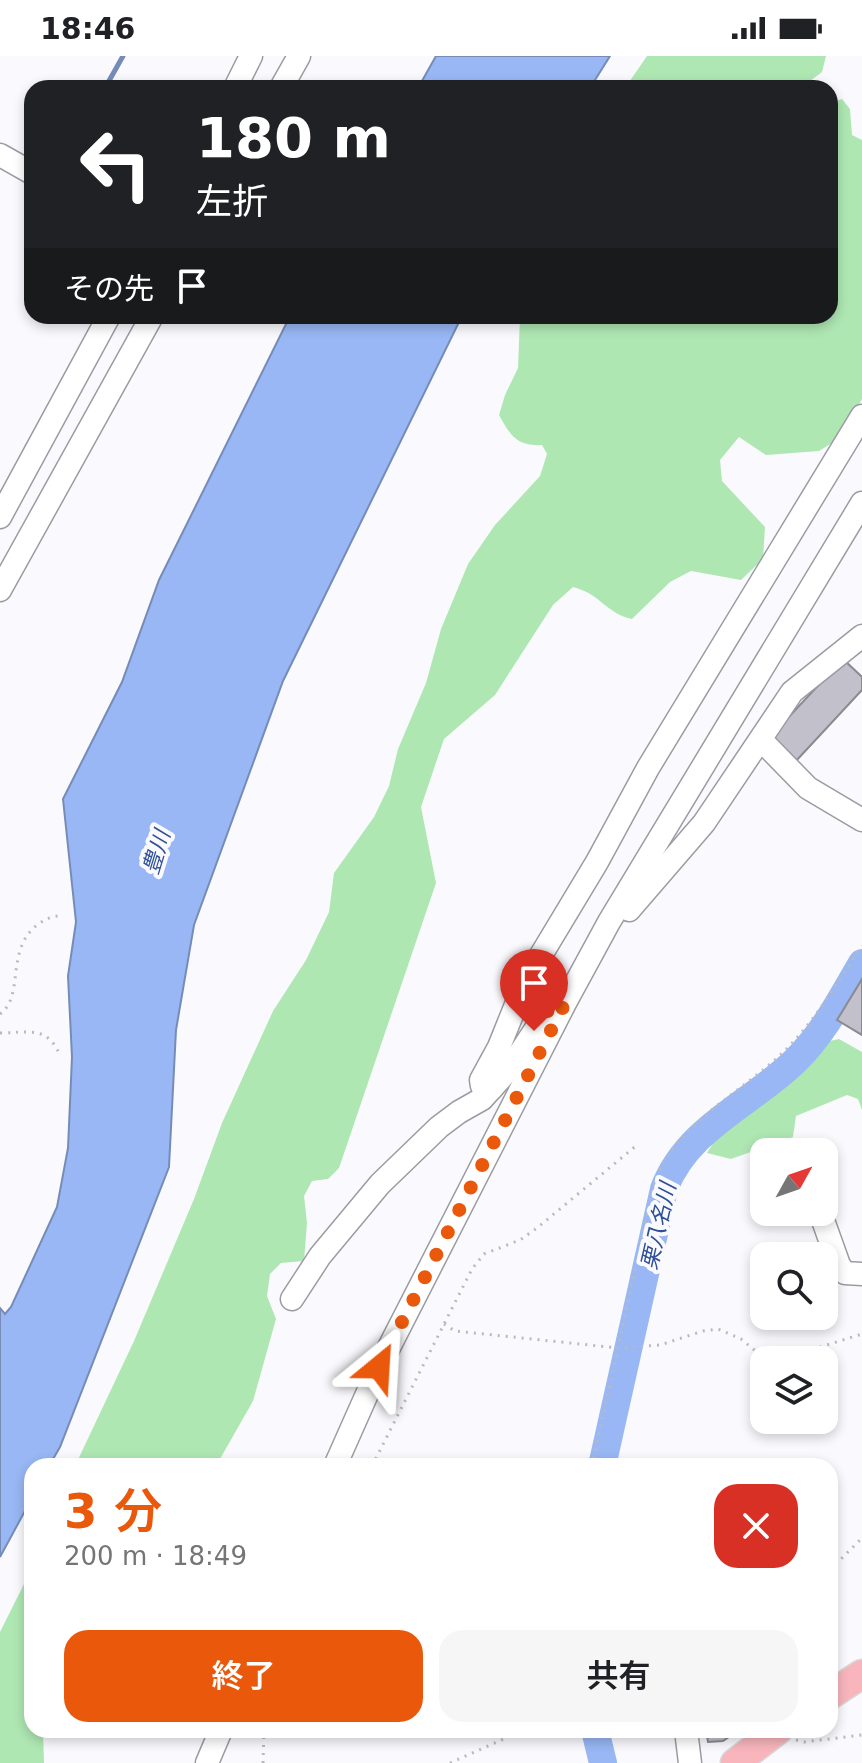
<!DOCTYPE html>
<html lang="ja">
<head>
<meta charset="utf-8">
<style>
	:root { --surface:#fff; --page:#f6f6f6; --text:#202124; --muted:#757577; --accent:#ea580c }
	body { margin:0; font-family:"DejaVu Sans","Noto Sans JP",sans-serif; background:var(--page); color:var(--text); height:100vh; display:flex; flex-direction:column; font-size:30px; white-space:nowrap }
	* { box-sizing:border-box; margin:0 }
	p { font-size:26px; color:var(--muted) }
	.icon { flex:none; width:44px; height:44px; fill:none; stroke:currentColor; stroke-width:2; stroke-linecap:round; stroke-linejoin:round }
	.map { position:relative; flex:1; overflow:hidden }
	.side { position:absolute; left:24px; top:1402px; width:814px; height:280px; display:flex; flex-direction:column; background:var(--surface); border-radius:24px; box-shadow:0 4px 12px #0003 }
	.side>* { flex:none }
	.hud { position:absolute; left:24px; top:24px; width:814px; height:244px; border-radius:24px; box-shadow:0 4px 12px #0003; background:#202124; color:#fff; overflow:hidden }
	.needle { width:52px; rotate:50deg }
	.fabs { position:absolute; left:750px; top:1082px; display:grid; gap:16px }
	.fabs a { display:grid; place-items:center; width:88px; height:88px; border-radius:16px; background:var(--surface); box-shadow:0 4px 12px #0003; font-size:40px }
	.pin { position:absolute; display:grid; place-items:center; width:68px; height:68px; color:#fff; margin:-82px -34px; border-radius:50% 50% 50% 0; rotate:-45deg; box-shadow:0 0 8px #0007 }
	.pin .icon { rotate:45deg }
	.me { position:absolute; width:88px; margin:-44px; rotate:27deg; stroke-linejoin:round; filter:drop-shadow(0 0 6px #0008) }
	.turn { display:flex; align-items:center; gap:28px; height:168px; padding:0 40px; font-size:36px }
	.turn .icon { width:104px; height:104px; stroke-width:2.5 }
	.turn b { display:block; font-size:56px; line-height:68px }
	.then { display:flex; align-items:center; height:76px; padding:0 40px; background:#0003; gap:16px; font-size:30px }
	.round { display:grid; place-items:center; flex:none; width:84px; height:84px; border-radius:24px; background:var(--page) }
	.headline { display:flex; align-items:center; justify-content:space-between; height:136px; padding:0 40px }
	h1 { font-size:48px; font-weight:600; line-height:60px; color:var(--accent) }
	.cta { display:flex; gap:16px; margin-top:auto; padding:16px 40px }
	.cta a { flex:1; height:92px; border-radius:24px; background:var(--accent); color:#fff; font-size:32px; font-weight:600; line-height:92px; text-align:center }
	.cta a+a { background:var(--page); color:var(--text) }
	.status { display:flex; justify-content:space-between; align-items:center; height:56px; padding:0 40px; background:var(--surface); direction:ltr }
	.status svg { height:22px; fill:currentColor }
	.map>svg:first-child { display:block }
	.green { fill:#afe7b3 }
	.water { fill:#98b7f4; stroke:#768cb7; stroke-width:2 }
	.lines { fill:none; stroke-linecap:round; stroke-linejoin:round }
	.stream { stroke:#768cb7; stroke-width:5 }
	.river { stroke:#98b7f4; stroke-width:28 }
	.building { fill:#c2c1cb; stroke:#8a8a93; stroke-width:2 }
	.minor-casing { stroke:#9b9ba4; stroke-width:25 }
	.major-casing { stroke:#d8d8d9; stroke-width:31 }
	.path { stroke:#bababe; stroke-width:3; stroke-dasharray:2 6; stroke-linecap:butt }
	.minor { stroke:#fff; stroke-width:22 }
	.major { stroke:#f8b6bc; stroke-width:28 }
	.route { stroke:#ea580c; stroke-width:14; stroke-dasharray:0 25.2 }
	.labels { text-anchor:middle; stroke-width:8; stroke-linejoin:round; paint-order:stroke }
	.water-label { font-size:22px; font-style:italic; fill:#2f5098; stroke:#fafafe }
</style>
</head>
<body>
<div class="status"><b>18:46</b><svg viewBox="0 0 49 12"><path d="M0 12V9h3v3zM5 12V6h3v6zM10 12V3h3v9zM15 12V0h3v12zM26 1h20v11H26zM47 4h2v5h-2z"/></svg></div>
<div class="map">
<svg width="862" height="1707" viewBox="0 0 862 1707">
	<rect width="100%" height="100%" fill="#fafafe"/>
	<!-- green -->
	<g class="green">
		<path d="M647 0H826L822 16 801 32H625Z"/>
		<path d="M842 43 850 53 852 79 862 84V343L840 382 819 395 766 399 739 381 720 404 722 425 765 471 763 503 741 524 691 515 670 526 632 563C605 557 601 538 573 531L553 549 495 639 444 683 421 751 436 827 339 1112 328 1123 312 1125 304 1140 307 1167 304 1205 281 1207 270 1218 267 1240 276 1263 253 1345 216 1410H75L134 1285 194 1143 222 1067 273 955 306 904 329 856 334 817 374 761 389 730 398 693 426 627 441 573 468 508 495 469 540 420 547 398 542 389C517 391 510 379 499 359L505 339 518 312 520 260H830V47Z"/>
		<path d="M839 983 862 996V1054L858 1043 847 1039 796 1060 793 1081 731 1103 707 1097 719 1077 805 1009 825 986Z"/>
		<path d="M32 1512V1674H43L44 1707H0V1576Z"/>
	</g>
	<!-- water -->
	<g class="water">
		<path d="M436 0H610L590 32H418Z"/>
		<path d="M290 260H462L283 625 194 869 176 974 169 1111 60 1391 49 1410H32V1442L0 1501V1252L5 1258 11 1251 57 1151 68 1092 72 1001 68 920 76 866 63 743 122 626 159 524Z"/>
	</g>
	<g class="lines">
		<!-- stream -->
		<path class="stream" d="M105 32 123 0"/>
		<!-- river -->
		<g class="river">
			<path d="M602 1410 664 1133C687 1072 751 1048 795 1005 824 977 842 941 862 907"/>
			<path d="M595 1674 603 1707"/>
		</g>
	</g>
	<!-- building -->
	<g class="building">
		<path d="M843 603 862 621V634L795 706 769 682Z"/>
		<path d="M862 923V979L837 964Z"/>
		<path d="M706 1674H739L723 1685 708 1686Z"/>
	</g>
	<g class="lines">
		<!-- minor casing -->
		<g class="minor-casing">
			<g id="minor">
				<path d="M235 32 251 0"/>
				<path d="M281 32 299 0"/>
				<path d="M0 99 32 117"/>
				<path d="M0 461 109 260"/>
				<path d="M0 534 152 260"/>
				<path d="M760 686 766 689 808 732 862 764"/>
				<path d="M629 854 704 767 792 636 862 580"/>
				<path d="M492 1032 486 1034 482 1030 481 1024 499 991 526 924 597 806 648 712 862 360"/>
				<path d="M820 1156 839 1209 845 1217 862 1218"/>
				<path d="M292 1243 320 1200 380 1128 439 1071 459 1056 482 1043 510 1012 549 953"/>
				<path d="M335 1410 379 1311 565 947 609 866 862 447"/>
				<path d="M686 1674 690 1707"/>
				<path d="M207 1707 221 1674"/>
			</g>
		</g>
		<!-- major casing -->
		<g class="major-casing">
			<g id="major">
				<path d="M830 1639 862 1618"/>
				<path d="M735 1707 778 1674"/>
			</g>
		</g>
		<!-- path -->
		<g class="path">
			<path d="M0 958C25 940 5 894 37 869 44 864 51 860 60 860"/>
			<path d="M0 977C26 977 46 969 59 997"/>
			<path d="M444 1268 455 1275 618 1292 660 1289 703 1275 718 1273 741 1283 764 1302 779 1304 862 1278"/>
			<path d="M372 1410 472 1213 484 1198 520 1184 537 1172 637 1089"/>
			<path d="M592 1410 655 1123C681 1061 750 1034 794 985 820 957 840 922 862 890"/>
			<path d="M830 1514 862 1482"/>
			<path d="M796 1684 804 1686 862 1679"/>
			<path d="M263 1707 264 1674"/>
			<path d="M450 1707 524 1674"/>
		</g>
		<!-- minor -->
		<use href="#minor" class="minor"/>
		<!-- major -->
		<use href="#major" class="major"/>
	</g>
	<g class="lines">
		<!-- route -->
		<path class="route" d="M379 1311 565 947C548 949 542 961 534 975"/>
	</g>
	<g class="labels">
		<!-- water labels -->
		<g class="water-label">
			<text transform="translate(156 796) rotate(-73)" y="8">豊川</text>
			<text transform="translate(658 1170) rotate(-77)" y="8">栗八名川</text>
		</g>
	</g>
</svg>
<div class="fabs">
<a><svg class="needle" viewBox="-14 -14 28 28"><path d="M0-13l5 13h-10z" fill="#e53935"/><path d="M0 13l5-13h-10z" fill="#757577"/></svg></a>
<a><svg class="icon" aria-label="search" viewBox="0 0 24 24"><circle cx="10" cy="10" r="6"/><path d="M15 15l6 6"/></svg></a>
<a><svg class="icon" aria-label="layers" viewBox="0 0 24 24"><path d="M12 4l9 5-9 5-9-5zM3 14l9 5 9-5"/></svg></a>
</div>
<div class="pin" style="left:534px;top:975px;background:#d93025"><svg class="icon" aria-label="arrive" viewBox="0 0 24 24"><path d="M6 21V4h12l-3 4 3 4H6"/></svg></div>
<svg class="me" style="left:379px;top:1311px" viewBox="-20 -20 40 40"><path d="M0-17L14 15 0 8-14 15z" fill="#ea580c" stroke="#fff" stroke-width="4"/></svg>
<div class="hud">
<div class="turn"><svg class="icon" aria-label="left" viewBox="0 0 24 24"><path d="M17 20v-9H6M10 6l-5 5 5 5"/></svg><div><b>180 m</b>左折</div></div>
<div class="then">その先<svg class="icon" aria-label="arrive" viewBox="0 0 24 24"><path d="M6 21V4h12l-3 4 3 4H6"/></svg></div>
</div>
<section class="side">
<div class="headline"><div><h1>3 分</h1><p>200 m · 18:49</p></div><a class="round" style="background:#d93025;color:#fff"><svg class="icon" aria-label="close" viewBox="0 0 24 24"><path d="M6 6l12 12M18 6L6 18"/></svg></a></div>
<div class="cta"><a>終了</a><a>共有</a></div>
</section>
</div>
</body>
</html>
